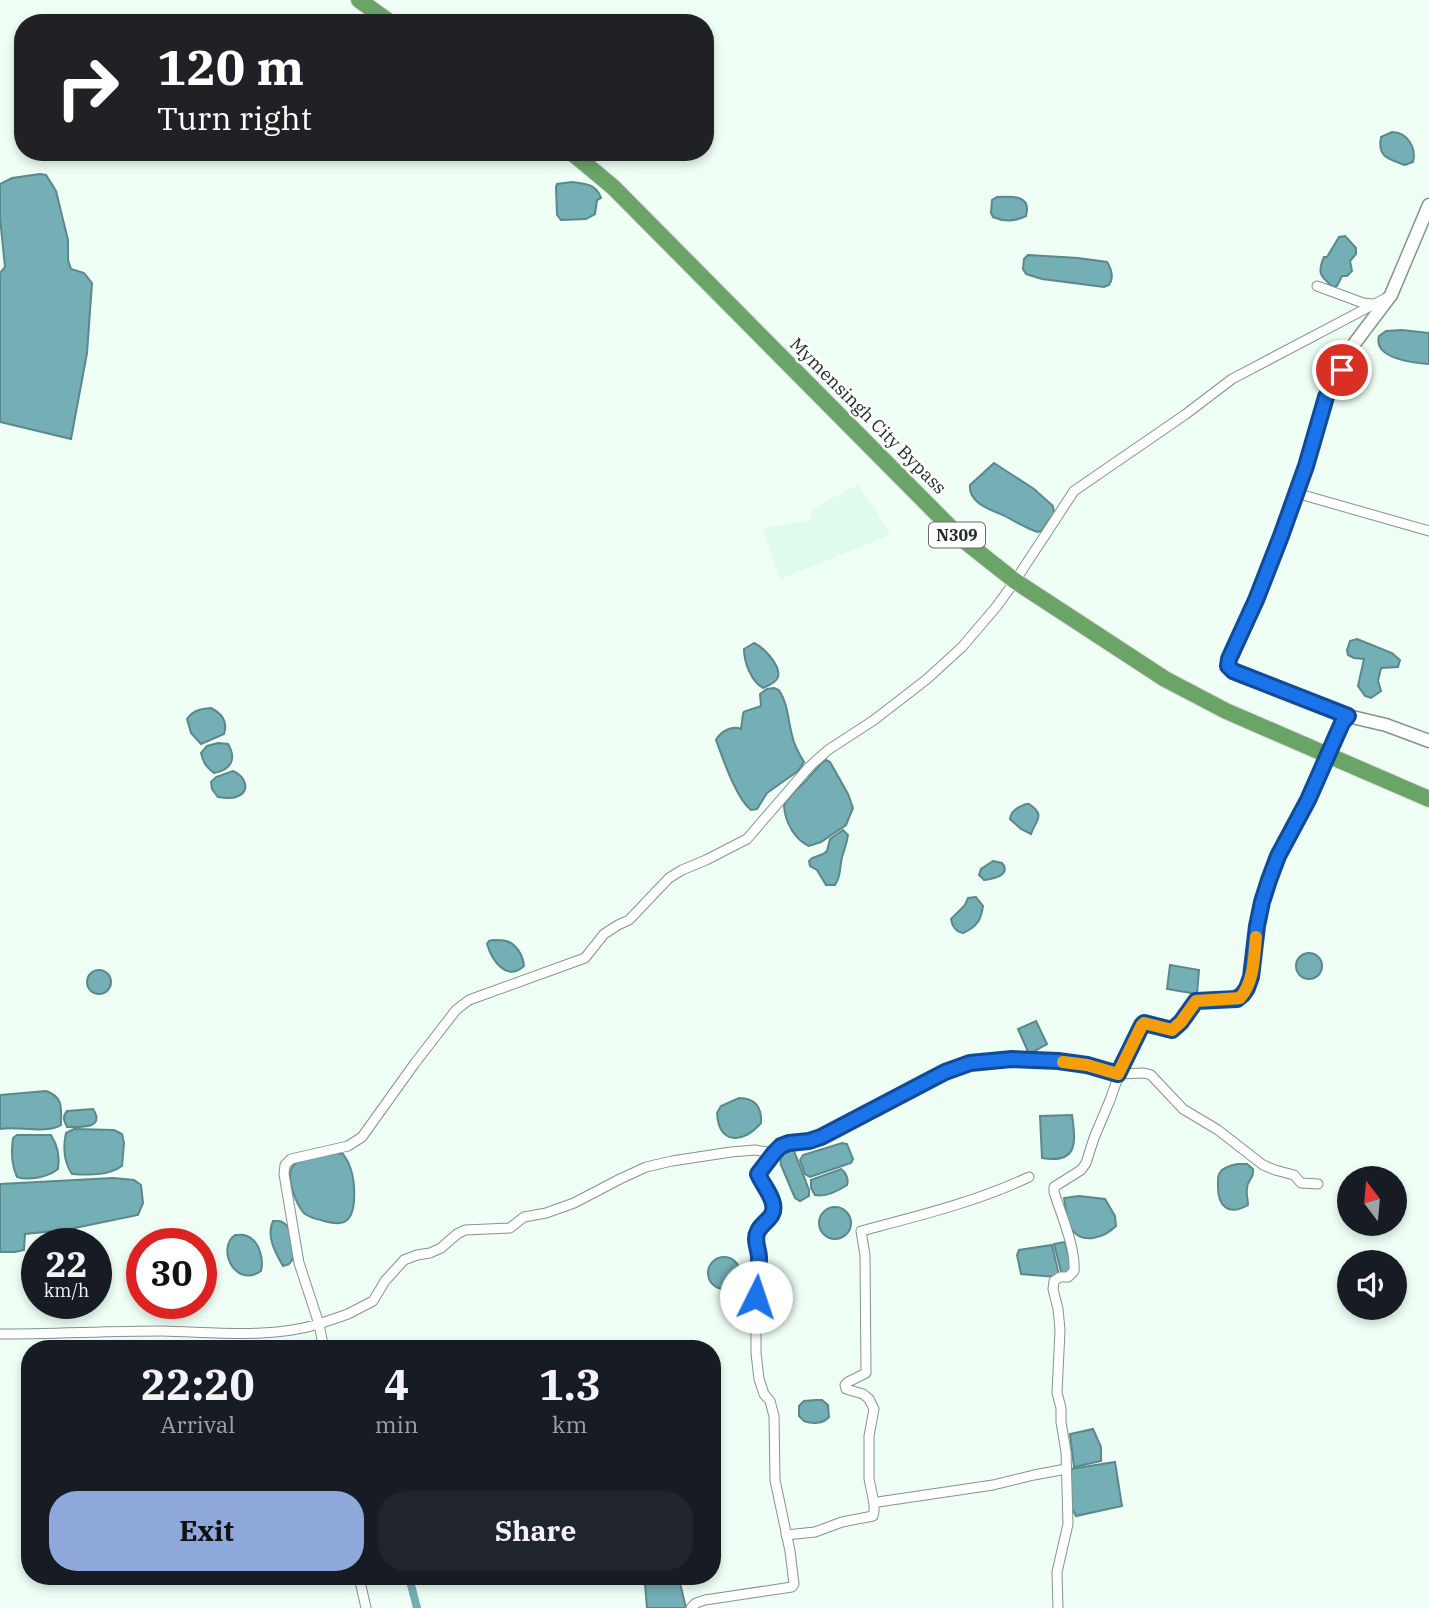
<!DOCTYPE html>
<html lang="en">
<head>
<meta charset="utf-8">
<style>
	:root { --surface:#171b24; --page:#20242c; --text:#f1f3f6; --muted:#9ea1a6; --accent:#8ea8db }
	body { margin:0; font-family:"IBM Plex Serif",serif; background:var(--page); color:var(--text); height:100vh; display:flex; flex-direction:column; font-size:26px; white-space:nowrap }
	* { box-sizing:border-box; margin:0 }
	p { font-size:23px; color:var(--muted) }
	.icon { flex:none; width:38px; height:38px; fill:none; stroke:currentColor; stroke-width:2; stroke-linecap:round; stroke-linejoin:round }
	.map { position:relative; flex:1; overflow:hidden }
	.side { position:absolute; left:21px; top:1340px; width:700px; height:245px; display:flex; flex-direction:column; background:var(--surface); border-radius:28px; box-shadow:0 4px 10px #0003 }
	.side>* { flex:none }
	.guide { position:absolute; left:14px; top:14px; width:700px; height:147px; border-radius:28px; box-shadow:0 4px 10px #0003; background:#202124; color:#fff; overflow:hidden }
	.needle { width:46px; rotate:344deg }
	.fabs { position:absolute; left:1337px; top:1166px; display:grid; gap:14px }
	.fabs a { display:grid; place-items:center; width:70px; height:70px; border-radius:50%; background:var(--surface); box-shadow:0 4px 10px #0003; font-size:35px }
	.speed { position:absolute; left:21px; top:1228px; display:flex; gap:14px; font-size:35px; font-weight:700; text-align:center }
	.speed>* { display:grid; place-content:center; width:91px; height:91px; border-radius:50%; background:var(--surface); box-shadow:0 4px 10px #0003; line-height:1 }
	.speed small { font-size:18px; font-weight:400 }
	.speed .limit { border:10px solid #d22; background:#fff; color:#111 }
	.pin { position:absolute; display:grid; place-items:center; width:60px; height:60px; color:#fff; margin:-30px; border:4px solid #fff; border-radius:50%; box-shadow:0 2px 7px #0007 }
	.me { position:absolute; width:77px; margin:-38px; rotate:4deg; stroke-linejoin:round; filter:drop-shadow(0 0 5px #0008) }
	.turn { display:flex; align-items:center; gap:24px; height:147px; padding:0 28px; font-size:32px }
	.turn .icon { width:91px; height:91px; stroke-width:2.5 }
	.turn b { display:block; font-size:49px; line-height:60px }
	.eta { display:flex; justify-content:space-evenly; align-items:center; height:119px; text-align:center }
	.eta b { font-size:42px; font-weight:800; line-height:49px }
	.action { display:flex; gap:14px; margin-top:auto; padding:14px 28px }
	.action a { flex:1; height:80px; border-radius:28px; background:var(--accent); color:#111; font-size:28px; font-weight:800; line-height:80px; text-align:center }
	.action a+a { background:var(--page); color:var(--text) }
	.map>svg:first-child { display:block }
	.built { fill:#dffbed }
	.water { fill:#73afb5; stroke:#5b888b; stroke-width:2 }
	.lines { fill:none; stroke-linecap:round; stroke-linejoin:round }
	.canal { stroke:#73afb5; stroke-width:8 }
	.street-casing { stroke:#82958b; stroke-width:11 }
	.secondary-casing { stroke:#82958b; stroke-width:15 }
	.highway-casing { stroke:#dcdddd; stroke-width:18 }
	.street { stroke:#fff; stroke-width:9 }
	.secondary { stroke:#fff; stroke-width:12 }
	.highway { stroke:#6aa467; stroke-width:16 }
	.route-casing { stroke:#114b97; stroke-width:18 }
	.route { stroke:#1a73e8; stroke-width:12 }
	.slow { stroke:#f59e0b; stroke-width:12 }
	.labels { text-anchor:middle; stroke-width:5; stroke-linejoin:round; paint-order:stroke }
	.shield { fill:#fff; stroke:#666b68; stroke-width:2 }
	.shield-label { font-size:16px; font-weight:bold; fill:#242c28 }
	.street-label { font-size:18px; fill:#242c28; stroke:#fff }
</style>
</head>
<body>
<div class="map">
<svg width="1429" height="1608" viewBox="0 0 1429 1608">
	<rect width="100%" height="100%" fill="#effff6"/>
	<!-- built -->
	<path class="built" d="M858 485 875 508 890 535 780 579 763 528 811 520V509Z"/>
	<!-- water -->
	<g class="water">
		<path d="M1392 132C1407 132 1417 148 1413 162L1405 165C1389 159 1377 158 1381 137Z"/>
		<path d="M40 174 46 175 56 191 68 240V260L71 269 84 273 92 283 87 353 71 439 0 422V273L5 267 0 218V184L12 178Z"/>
		<path d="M572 182C585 184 596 183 601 198L597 200 595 214 586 219 561 220 557 215 556 187 557 184Z"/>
		<path d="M997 197C1012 196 1032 195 1026 216 1016 221 1004 222 993 217L991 213 992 200Z"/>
		<path d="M1345 236 1356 248V254L1350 261 1352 271 1347 276H1342L1337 286 1333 287C1320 276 1317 273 1324 257H1327L1339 237Z"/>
		<path d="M1028 255 1078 258 1107 262C1112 270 1114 278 1109 285L1104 287 1042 279 1029 275 1026 274 1023 269 1024 259Z"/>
		<path d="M1402 330 1429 333V364C1412 363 1373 358 1379 336L1386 331Z"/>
		<path d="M994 463 1034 489 1053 506 1054 513 1041 531 1037 532 1030 529C1022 525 1013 521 1005 516 991 510 968 503 970 485Z"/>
		<path d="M1357 639 1392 653 1400 660 1398 667 1381 668 1378 681 1381 691 1371 698 1365 696 1358 686 1364 659 1354 658 1348 655 1347 650 1350 641Z"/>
		<path d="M754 643C763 647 781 665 778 677 776 683 768 686 763 688 751 681 744 662 744 649Z"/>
		<path d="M774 688 779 690C788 704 788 720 792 735 794 745 799 754 804 762L798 771 767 793 757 809 751 810C736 798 723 759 716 740 720 732 732 725 741 729 745 705 738 715 761 706L760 694 767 689Z"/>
		<path d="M211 708C222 714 228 721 224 734L201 744 191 733 187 719C193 710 201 709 211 708Z"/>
		<path d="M218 743 228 744C237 759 231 770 214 773 206 767 203 762 201 753L207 746Z"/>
		<path d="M826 760 830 762 848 794 853 808 846 825 821 842 809 846C795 840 785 822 784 806 789 793 802 787 810 776 816 770 819 764 826 760Z"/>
		<path d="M233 771C245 776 252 791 236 797 231 799 224 798 218 797L212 789 211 782 216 777Z"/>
		<path d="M1026 804H1029C1046 815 1036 820 1031 834L1021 829 1010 819C1011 810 1019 807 1026 804Z"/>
		<path d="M843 830 848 835C847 843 845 847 843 854 839 865 842 875 835 885H826L817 870 810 866 809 861 812 858 823 854 827 851 830 839Z"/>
		<path d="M993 861 1002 863C1012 875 993 879 984 880L979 875 981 869Z"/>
		<path d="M976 897 983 906C981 920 977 927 963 933 956 932 952 926 951 919L965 905 968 898Z"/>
		<path d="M493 940C497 940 502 940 506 941 517 944 523 956 524 966 507 982 492 961 487 944L489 941Z"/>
		<circle cx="1309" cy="966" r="13"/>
		<path d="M1170 965 1199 970 1197 994 1167 989Z"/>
		<circle cx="99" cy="982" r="12"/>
		<path d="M1036 1021 1047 1044 1029 1054 1018 1029Z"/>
		<path d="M46 1091C64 1097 61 1109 61 1125 48 1134 18 1126 0 1129V1095Z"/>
		<path d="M739 1098C755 1098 762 1107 761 1123 743 1144 719 1145 717 1113L721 1106Z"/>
		<path d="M93 1109C106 1129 80 1127 67 1127 64 1121 62 1117 67 1111Z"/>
		<path d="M1072 1115C1076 1143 1078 1164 1042 1158L1040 1116Z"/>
		<path d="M74 1129 114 1130 122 1134 124 1143 122 1166C108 1176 89 1175 72 1174 64 1162 63 1147 66 1133Z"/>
		<path d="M17 1135H51C58 1146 60 1157 58 1169 48 1177 29 1181 17 1177 11 1164 11 1151 13 1138Z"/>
		<path d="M842 1143 847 1144 853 1159 851 1163 810 1177 805 1174 800 1160 803 1155Z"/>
		<path d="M786 1149H791L794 1151 809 1190V1196L800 1201 795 1198 781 1165 780 1154Z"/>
		<path d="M337 1153 343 1154C353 1167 355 1185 354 1201 352 1226 340 1226 321 1220 316 1219 309 1217 305 1214 296 1206 283 1173 295 1164 306 1156 324 1156 337 1153Z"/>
		<path d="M1238 1164H1247L1253 1169C1254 1180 1247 1179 1247 1189 1246 1194 1248 1200 1248 1205 1229 1216 1218 1207 1218 1187 1218 1180 1217 1175 1222 1170 1227 1166 1232 1165 1238 1164Z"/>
		<path d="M841 1169C846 1172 849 1180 847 1185 838 1191 825 1197 815 1195L811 1188V1180Z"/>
		<path d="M113 1178 134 1180 141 1185 143 1203 138 1215 65 1230 25 1234 24 1250 15 1252H0V1184Z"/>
		<path d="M1079 1196 1105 1199 1115 1216 1116 1226C1105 1237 1083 1245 1072 1230 1066 1223 1066 1207 1064 1198Z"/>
		<circle cx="835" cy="1223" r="16"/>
		<path d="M273 1221C279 1221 280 1220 285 1224 292 1230 299 1256 289 1264 288 1265 285 1265 283 1266 275 1252 266 1236 273 1221Z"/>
		<path d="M235 1235C239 1235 243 1234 247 1236 259 1240 264 1259 261 1271 235 1289 216 1248 235 1235Z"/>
		<path d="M1065 1242 1071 1265V1270L1062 1275 1054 1244Z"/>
		<path d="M1052 1245 1059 1275 1056 1277 1021 1274 1017 1255 1019 1250Z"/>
		<circle cx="724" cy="1273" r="16"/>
		<path d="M816 1400H822L828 1405 829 1417C823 1424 812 1424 804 1421L799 1416V1406L804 1401Z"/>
		<path d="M1093 1429 1101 1447V1461L1074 1467 1070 1434Z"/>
		<path d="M1115 1462 1122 1506 1076 1516 1070 1505V1469Z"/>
		<path d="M680 1583 686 1608H647L645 1584Z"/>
	</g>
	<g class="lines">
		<!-- canal -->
		<path class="canal" d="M409 1577 417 1608"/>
		<!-- street casing -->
		<g class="street-casing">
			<g id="street">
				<path d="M1317 286 1363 303 1373 304"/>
				<path d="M1296 493 1429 531"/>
				<path d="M0 1334C54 1334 108 1331 162 1331 214 1332 269 1339 319 1324L299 1263 284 1174 285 1165 291 1159 348 1146 362 1137 415 1063 456 1010 469 1000 585 958 604 934 618 925 629 920 669 878 682 870 706 860 747 839 809 767 828 750 874 720 927 679 962 647 997 606 1015 581 1074 491 1186 414 1232 379 1386 298"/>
				<path d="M324 1349 319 1324 348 1314 373 1301 385 1281 404 1260 417 1255 430 1253 441 1248 457 1234 465 1230 510 1228 524 1217 546 1213 574 1203 620 1179 646 1167 672 1161 731 1152 755 1150 773 1153"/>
				<path d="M874 1503 869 1479V1436L874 1409 869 1399 863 1394 846 1389 845 1385 848 1382 866 1373 865 1255 861 1231C918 1216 976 1202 1029 1177"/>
				<path d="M786 1535 815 1532 842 1522 873 1516 874 1511V1503L878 1502 993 1485 1034 1475 1066 1469"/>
				<path d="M359 1577 366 1608"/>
				<path d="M691 1608 696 1603 705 1600 792 1587 794 1584 790 1551 775 1480 774 1416 770 1401 764 1394 759 1379 756 1353V1297L759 1257 755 1242 758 1231 769 1220 772 1215 773 1207 772 1201 758 1174 773 1153 781 1146 789 1143 809 1141 821 1137 945 1071 970 1063 1012 1059 1058 1061 1087 1065 1118 1074 1144 1073 1151 1075 1183 1109 1218 1130 1263 1165 1275 1170 1294 1175 1301 1183 1318 1184"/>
				<path d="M1058 1608 1057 1572 1068 1524 1066 1452 1061 1422V1408L1057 1393 1060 1330 1058 1309 1053 1289 1054 1281 1060 1277H1068L1074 1271C1076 1249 1061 1214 1054 1192V1187L1081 1170 1086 1163 1094 1138 1110 1100 1122 1066 1142 1025 1145 1023 1173 1030 1181 1022 1196 1001C1208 998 1234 1005 1242 995 1257 979 1256 925 1262 902 1271 865 1291 833 1308 800 1315 786 1321 771 1328 756"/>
			</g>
		</g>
		<!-- secondary casing -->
		<g class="secondary-casing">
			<g id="secondary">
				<path d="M1348 716 1233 671 1228 666 1229 659 1256 600 1281 536 1306 466 1326 397 1342 370 1351 348 1391 295 1429 205"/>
				<path d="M1328 756 1342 723 1348 716 1386 725 1429 741"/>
			</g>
		</g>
		<!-- highway casing -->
		<g class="highway-casing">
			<g id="highway">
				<path d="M359 0 391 23"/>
				<path d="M571 152 613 187 962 539 1015 581 1165 679 1226 711 1429 799"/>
			</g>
		</g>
		<!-- street -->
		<use href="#street" class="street"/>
		<!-- secondary -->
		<use href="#secondary" class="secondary"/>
		<!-- highway -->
		<use href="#highway" class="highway"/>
	</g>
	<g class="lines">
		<!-- route casing -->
		<g class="route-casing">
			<path id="route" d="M756 1297C757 1284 759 1271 759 1258 759 1249 753 1240 758 1231 763 1221 776 1218 773 1204 771 1193 762 1184 758 1174L774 1153 781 1146 789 1143 809 1141 821 1137 945 1072 970 1063 1012 1059 1058 1061 1087 1065 1118 1074 1142 1025 1144 1023 1172 1030 1181 1022 1196 1001 1237 999 1243 994 1247 988 1251 977 1257 926 1262 902 1269 880 1278 856 1308 800 1342 723 1348 716 1233 671 1228 666 1229 659 1256 600 1281 536 1306 466 1326 397 1342 370"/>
		</g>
		<!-- route -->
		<use href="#route" class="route"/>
		<!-- slow -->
		<path class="slow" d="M1063 1062 1087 1065 1118 1074 1142 1025 1144 1023 1172 1030 1181 1022 1196 1001 1240 998C1254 982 1254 958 1256 937"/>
	</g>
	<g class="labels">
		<!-- shield labels -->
		<rect class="shield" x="929" y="522.5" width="56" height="25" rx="5"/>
		<g class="shield-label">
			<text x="957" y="541">N309</text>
		</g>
		<!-- street labels -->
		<g class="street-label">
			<text transform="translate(868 416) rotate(45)" y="6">Mymensingh City Bypass</text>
		</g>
	</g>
</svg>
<div class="fabs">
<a><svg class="needle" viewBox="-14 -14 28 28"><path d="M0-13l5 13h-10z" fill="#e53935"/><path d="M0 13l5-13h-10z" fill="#9ea1a6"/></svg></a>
<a><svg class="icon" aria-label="sound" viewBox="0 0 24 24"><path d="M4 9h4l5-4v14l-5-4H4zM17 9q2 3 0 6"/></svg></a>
</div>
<div class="speed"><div>22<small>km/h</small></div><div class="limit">30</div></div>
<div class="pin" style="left:1342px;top:370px;background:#d93025"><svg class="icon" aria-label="arrive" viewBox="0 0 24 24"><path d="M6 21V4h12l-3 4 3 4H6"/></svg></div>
<svg class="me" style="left:756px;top:1297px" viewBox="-20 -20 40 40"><circle r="19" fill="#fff"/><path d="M0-13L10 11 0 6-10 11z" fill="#1a73e8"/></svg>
<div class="guide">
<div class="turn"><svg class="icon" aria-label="right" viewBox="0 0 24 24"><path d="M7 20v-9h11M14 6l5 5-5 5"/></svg><div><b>120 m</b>Turn right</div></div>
</div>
<section class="side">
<div class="eta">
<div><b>22:20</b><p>Arrival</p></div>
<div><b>4</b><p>min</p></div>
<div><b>1.3</b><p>km</p></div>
</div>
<div class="action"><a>Exit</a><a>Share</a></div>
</section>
</div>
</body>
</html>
